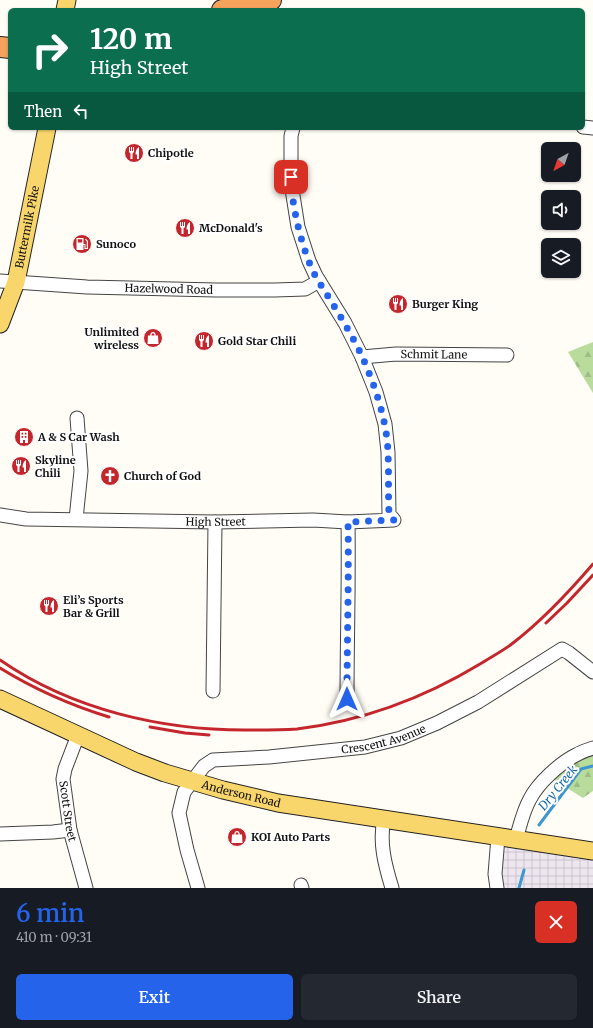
<!DOCTYPE html>
<html lang="en">
<head>
<meta charset="utf-8">
<style>
	:root { --surface:#171b24; --page:#242831; --text:#f1f3f6; --muted:#9ea1a6; --accent:#2563eb }
	body { margin:0; font-family:Merriweather,serif; background:var(--page); color:var(--text); height:100vh; display:flex; flex-direction:column; font-size:15px; white-space:nowrap }
	* { box-sizing:border-box; margin:0 }
	p { font-size:13px; color:var(--muted) }
	.icon { flex:none; width:22px; height:22px; fill:none; stroke:currentColor; stroke-width:2; stroke-linecap:round; stroke-linejoin:round }
	.map { position:relative; height:888px; overflow:hidden }
	.drawer { display:flex; flex-direction:column; background:var(--surface); flex:1 }
	.drawer>* { flex:none }
	.hud { position:absolute; left:8px; top:8px; width:577px; height:122px; border-radius:6px; box-shadow:0 1px 3px #0004; background:#0b6e4f; color:#fff; overflow:hidden }
	.needle { width:26px; rotate:220deg }
	.tools { position:absolute; left:541px; top:142px; display:grid; gap:8px }
	.tools a { display:grid; place-items:center; width:40px; height:40px; border-radius:6px; background:var(--surface); box-shadow:0 1px 3px #0004; font-size:20px }
	.pin { position:absolute; display:grid; place-items:center; width:34px; height:34px; color:#fff; margin:-17px; border-radius:8px; box-shadow:0 2px 6px #0006 }
	.me { position:absolute; width:44px; margin:-22px; rotate:0deg; stroke-linejoin:round; filter:drop-shadow(0 0 3px #0008) }
	.turn { display:flex; align-items:center; gap:14px; height:84px; padding:0 16px; font-size:18px }
	.turn .icon { width:52px; height:52px; stroke-width:2.5 }
	.turn b { display:block; font-size:28px; line-height:34px }
	.then { display:flex; align-items:center; height:38px; padding:0 16px; background:#0003; gap:8px; font-size:15px }
	.round { display:grid; place-items:center; flex:none; width:42px; height:42px; border-radius:6px; background:var(--page) }
	.overview { display:flex; align-items:center; justify-content:space-between; height:68px; padding:0 16px }
	h1 { font-size:24px; font-weight:600; line-height:30px; color:var(--accent) }
	.button { display:flex; gap:8px; margin-top:auto; padding:8px 16px }
	.button a { flex:1; height:46px; border-radius:6px; background:var(--accent); color:#fff; font-size:16px; font-weight:600; line-height:46px; text-align:center }
	.button a+a { background:var(--page); color:var(--text) }
	.map>svg:first-child { display:block }
	.industrial { fill:url(#industrial-grid) }
	.forest { fill:url(#forest-firs) }
	.lines { fill:none; stroke-linecap:round; stroke-linejoin:round }
	.stream { stroke:#3f96cf; stroke-width:3 }
	.minor-casing { stroke:#444; stroke-width:15 }
	.major-casing { stroke:#222; stroke-width:19 }
	.highway-casing { stroke:#222; stroke-width:22 }
	.minor { stroke:#fff; stroke-width:13 }
	.major { stroke:#f9d66b; stroke-width:17 }
	.highway { stroke:#f5a25d; stroke-width:20 }
	.rail { stroke:#c4262e; stroke-width:3 }
	.route { stroke:#2563eb; stroke-width:7; stroke-dasharray:0 12.6 }
	.labels { text-anchor:middle; stroke-width:4; stroke-linejoin:round; paint-order:stroke }
	.poi-label { font-size:11px; font-weight:bold; fill:#111; stroke:#fff; text-anchor:start }
	.street-label { font-size:11px; fill:#111; stroke:#fff }
	.water-label { font-size:12px; font-style:italic; fill:#1768a6; stroke:#fff }
</style>
</head>
<body>
<div class="map">
<svg width="593" height="888" viewBox="0 0 593 888">
	<defs>
		<pattern id="industrial-grid" width="8" height="8" patternUnits="userSpaceOnUse"><rect width="8" height="8" fill="#eee6ef"/><path d="M0 4h8M4 0v8" fill="none" stroke="#cbc4cc"/></pattern>
		<pattern id="forest-firs" width="22" height="20" patternUnits="userSpaceOnUse"><rect width="22" height="20" fill="#b9dc9c"/><path d="M5 1l3.5 6h-7zM16 11l3.5 6h-7z" fill="#9ebc85"/></pattern>
	</defs>
	<rect width="100%" height="100%" fill="#fffdf5"/>
	<!-- industrial -->
	<path class="industrial" d="M498 837 593 851V888H497Z"/>
	<!-- forest -->
	<g class="forest">
		<path d="M593 342V393L568 352Z"/>
		<path d="M593 748V791L583 798 548 776Z"/>
	</g>
	<g class="lines">
		<!-- stream -->
		<g class="stream">
			<path d="M539 825 581 769 593 766"/>
			<path d="M519 888 524 870"/>
		</g>
		<!-- minor casing -->
		<g class="minor-casing">
			<g id="minor">
				<path d="M583 127 593 128"/>
				<path id="s1" d="M0 281 87 287 216 290H275L305 289 319 281"/>
				<path id="s2" d="M362 357 396 354 507 355"/>
				<path id="s3" d="M0 515 26 519 215 522 313 520 348 522 394 520 389 514 388 452 385 424 376 392 362 357 345 323 316 276 309 261 298 227 291 183V136L293 128"/>
				<path d="M76 519 81 471 77 418"/>
				<path d="M213 691 215 522"/>
				<path d="M347 699C347 640 349 581 348 522"/>
				<path id="s4" d="M78 735 65 769 63 779 70 830 86 888"/>
				<path d="M384 819C379 843 385 865 392 888"/>
				<path d="M0 834 53 832 70 830"/>
				<path d="M516 839C520 826 523 811 530 799 538 783 560 763 576 755 581 752 587 750 593 748"/>
				<path d="M301 885 302 888"/>
				<path id="s5" d="M198 888 187 850 179 813 184 792 204 766 213 760 269 757 365 747 401 738 437 723 478 702 562 649 569 653 593 672"/>
				<path d="M497 888 495 874 498 837"/>
			</g>
		</g>
		<!-- major casing -->
		<g class="major-casing">
			<g id="major">
				<path d="M65 10 67 0"/>
				<path id="s6" d="M0 324 16 282 47 128"/>
				<path id="s7" d="M0 699 136 762 165 773 223 790 278 803 593 851"/>
			</g>
		</g>
		<!-- highway casing -->
		<g class="highway-casing">
			<g id="highway">
				<path d="M222 10 271 0"/>
				<path d="M0 47 10 48"/>
			</g>
		</g>
		<!-- minor -->
		<use href="#minor" class="minor"/>
		<!-- major -->
		<use href="#major" class="major"/>
		<!-- highway -->
		<use href="#highway" class="highway"/>
		<!-- rail -->
		<g class="rail">
			<path d="M546 623 567 603 593 575"/>
			<path d="M0 660C72 710 164 731 251 730 266 730 282 730 297 729 362 721 424 698 480 664 491 657 503 651 513 643 543 620 569 592 593 564"/>
			<path d="M0 668C34 689 70 705 109 717"/>
			<path d="M150 727 185 733 209 735"/>
		</g>
	</g>
	<g class="lines">
		<!-- route -->
		<path class="route" d="M291 177C291 204 303 254 316 277 332 303 349 329 362 356 375 386 387 420 388 453 389 473 388 493 389 514L394 520 348 522C349 581 347 640 347 699"/>
	</g>
	<!-- icons -->
	<defs>
		<g id="restaurant-disc" transform="scale(1)"><circle r="9.5" fill="#c4262e" stroke="#fff"/><path d="M-5-6h1v4h1v-4h1v4h1v-4h1v5L-1.5 .5V6h-2V.5L-5-1ZM5-6V6H3V1.5H1.5Q1.5-4 5-6Z" fill="#fff"/></g>
		<g id="fuel-disc" transform="scale(1)"><circle r="9.5" fill="#c4262e" stroke="#fff"/><path d="M-5.5-6h7V0h2V4h1.3V-2.5L3-4.5l.8-.8L6-3V5H2.5V1h-1V6h-7ZM-4.2-4.7v3.2H.2V-4.7Z" fill="#fff"/></g>
		<g id="shop-disc" transform="scale(1)"><circle r="9.5" fill="#c4262e" stroke="#fff"/><path d="M-5-2.5h2.3a2.7 3.5 0 0 1 5.4 0H5L5.5 6h-11ZM-1.5-2.5h3a1.5 2.3 0 0 0-3 0Z" fill="#fff"/></g>
		<g id="building-disc" transform="scale(1)"><circle r="9.5" fill="#c4262e" stroke="#fff"/><path d="M-4-6H4V6H1V3H-1V6H-4ZM-2.5-4.3h1.7v1.8h-1.7ZM.8-4.3h1.7v1.8H.8ZM-2.5-1h1.7V.8h-1.7ZM.8-1h1.7V.8H.8Z" fill="#fff"/></g>
		<g id="church-disc" transform="scale(1)"><circle r="9.5" fill="#c4262e" stroke="#fff"/><path d="M-1.2-6h2.4v3.5h3.3v2.4h-3.3V6h-2.4V-.1h-3.3v-2.4h3.3Z" fill="#fff"/></g>
	</defs>
	<g fill-rule="evenodd">
		<use href="#restaurant-disc" x="134" y="153"/>
		<use href="#restaurant-disc" x="185" y="228"/>
		<use href="#fuel-disc" x="82" y="244"/>
		<use href="#restaurant-disc" x="398" y="304"/>
		<use href="#shop-disc" x="153" y="338"/>
		<use href="#restaurant-disc" x="204" y="341"/>
		<use href="#building-disc" x="24" y="437"/>
		<use href="#restaurant-disc" x="21" y="466"/>
		<use href="#church-disc" x="110" y="476"/>
		<use href="#restaurant-disc" x="49" y="606"/>
		<use href="#shop-disc" x="237" y="837"/>
	</g>
	<g class="labels">
		<!-- poi labels -->
		<g class="poi-label">
			<text x="148" y="157">Chipotle</text>
			<text x="199" y="232">McDonald's</text>
			<text x="96" y="248">Sunoco</text>
			<text x="412" y="308">Burger King</text>
			<text x="139" y="336" text-anchor="end">Unlimited<tspan x="139" dy="13">wireless</tspan></text>
			<text x="218" y="345">Gold Star Chili</text>
			<text x="38" y="441">A &amp; S Car Wash</text>
			<text x="35" y="464">Skyline<tspan x="35" dy="13">Chili</tspan></text>
			<text x="124" y="480">Church of God</text>
			<text x="63" y="604">Eli’s Sports<tspan x="63" dy="13">Bar &amp; Grill</tspan></text>
			<text x="251" y="841">KOI Auto Parts</text>
		</g>
		<!-- street labels -->
		<g class="street-label">
			<text dy="4" stroke="none"><textPath href="#s6" startOffset="101">Buttermilk Pike</textPath></text>
			<text dy="4" stroke="none"><textPath href="#s1" startOffset="169">Hazelwood Road</textPath></text>
			<text dy="4" stroke="none"><textPath href="#s2" startOffset="72">Schmit Lane</textPath></text>
			<text dy="4" stroke="none"><textPath href="#s3" startOffset="216">High Street</textPath></text>
			<text dy="4" stroke="none"><textPath href="#s5" startOffset="315">Crescent Avenue</textPath></text>
			<text dy="4" stroke="none"><textPath href="#s7" startOffset="260">Anderson Road</textPath></text>
			<text dy="4" stroke="none"><textPath href="#s4" startOffset="79">Scott Street</textPath></text>
		</g>
		<!-- water labels -->
		<g class="water-label">
			<text transform="translate(558 788) rotate(-51)" y="4">Dry Creek</text>
		</g>
	</g>
</svg>
<div class="tools">
<a><svg class="needle" viewBox="-14 -14 28 28"><path d="M0-13l5 13h-10z" fill="#e53935"/><path d="M0 13l5-13h-10z" fill="#9ea1a6"/></svg></a>
<a><svg class="icon" aria-label="sound" viewBox="0 0 24 24"><path d="M4 9h4l5-4v14l-5-4H4zM17 9q2 3 0 6"/></svg></a>
<a><svg class="icon" aria-label="layers" viewBox="0 0 24 24"><path d="M12 4l9 5-9 5-9-5zM3 14l9 5 9-5"/></svg></a>
</div>
<div class="pin" style="left:291px;top:177px;background:#d93025"><svg class="icon" aria-label="arrive" viewBox="0 0 24 24"><path d="M6 21V4h12l-3 4 3 4H6"/></svg></div>
<svg class="me" style="left:347px;top:699px" viewBox="-20 -20 40 40"><path d="M0-17L14 15 0 8-14 15z" fill="#2563eb" stroke="#fff" stroke-width="4"/></svg>
<div class="hud">
<div class="turn"><svg class="icon" aria-label="right" viewBox="0 0 24 24"><path d="M7 20v-9h11M14 6l5 5-5 5"/></svg><div><b>120 m</b>High Street</div></div>
<div class="then">Then<svg class="icon" aria-label="left" viewBox="0 0 24 24"><path d="M17 20v-9H6M10 6l-5 5 5 5"/></svg></div>
</div>
</div>
<section class="drawer">
<div class="overview"><div><h1>6 min</h1><p>410 m · 09:31</p></div><a class="round" style="background:#d93025;color:#fff"><svg class="icon" aria-label="close" viewBox="0 0 24 24"><path d="M6 6l12 12M18 6L6 18"/></svg></a></div>
<div class="button"><a>Exit</a><a>Share</a></div>
</section>
</body>
</html>
